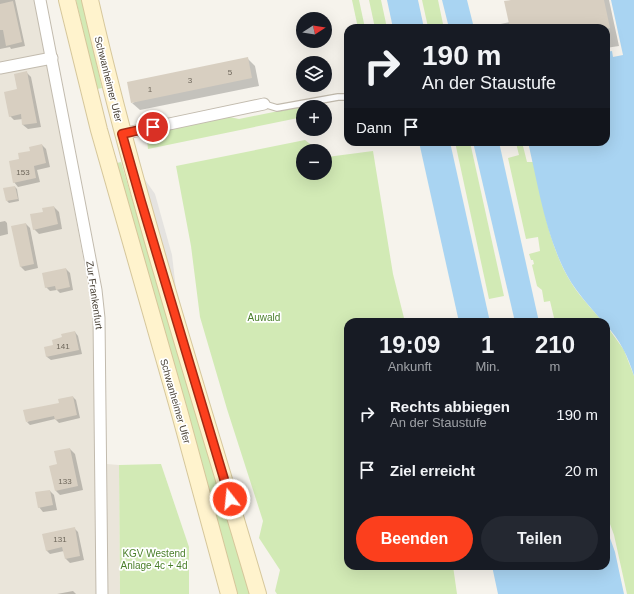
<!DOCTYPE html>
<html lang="de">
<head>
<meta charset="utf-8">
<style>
	:root { --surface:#171b24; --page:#242831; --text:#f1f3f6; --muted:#9ea1a6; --accent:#fc3f1d }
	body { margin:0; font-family:Helvetica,sans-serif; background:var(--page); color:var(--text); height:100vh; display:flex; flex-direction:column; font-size:15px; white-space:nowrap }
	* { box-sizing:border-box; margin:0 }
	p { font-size:13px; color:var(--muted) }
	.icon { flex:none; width:22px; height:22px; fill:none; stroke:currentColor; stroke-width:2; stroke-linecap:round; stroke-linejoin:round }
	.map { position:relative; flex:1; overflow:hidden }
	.panel { position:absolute; left:344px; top:318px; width:266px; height:252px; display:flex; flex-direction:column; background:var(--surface); border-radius:12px; box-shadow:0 4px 16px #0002 }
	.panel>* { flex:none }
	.top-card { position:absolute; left:344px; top:24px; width:266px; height:122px; border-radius:12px; box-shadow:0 4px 16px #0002; background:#171b24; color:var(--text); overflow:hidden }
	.needle { width:26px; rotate:78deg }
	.buttons { position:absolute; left:296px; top:12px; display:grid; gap:8px }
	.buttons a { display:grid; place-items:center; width:36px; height:36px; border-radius:50%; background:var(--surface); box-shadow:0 4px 16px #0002; font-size:20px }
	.pin { position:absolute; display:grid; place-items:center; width:34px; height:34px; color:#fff; margin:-17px; border:2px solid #fff; border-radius:50%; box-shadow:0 1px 4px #0007 }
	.me { position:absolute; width:44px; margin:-22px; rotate:344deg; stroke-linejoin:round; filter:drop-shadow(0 0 3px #0008) }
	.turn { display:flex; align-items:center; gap:14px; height:84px; padding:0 12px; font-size:18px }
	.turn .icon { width:52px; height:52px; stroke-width:2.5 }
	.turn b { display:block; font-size:28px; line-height:34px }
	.then { display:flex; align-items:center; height:38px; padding:0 12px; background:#0003; gap:8px; font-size:15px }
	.eta { display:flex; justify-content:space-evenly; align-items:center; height:68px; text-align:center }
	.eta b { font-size:24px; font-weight:700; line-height:28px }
	.button { display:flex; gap:8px; margin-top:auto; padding:8px 12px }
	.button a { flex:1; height:46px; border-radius:24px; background:var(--accent); color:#fff; font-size:16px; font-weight:700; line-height:46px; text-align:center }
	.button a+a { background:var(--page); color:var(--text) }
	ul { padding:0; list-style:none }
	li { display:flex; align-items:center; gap:12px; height:56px; padding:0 12px }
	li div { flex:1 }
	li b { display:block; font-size:15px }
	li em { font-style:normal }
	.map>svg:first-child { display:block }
	.residential { fill:#eae5da }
	.green { fill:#d2eab5 }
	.parking { fill:#e5e3e0 }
	.water { fill:#a9d4f2 }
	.shadow { fill:#0003 }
	.building { fill:#d8cfc1 }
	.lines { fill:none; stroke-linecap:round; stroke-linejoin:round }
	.lane-casing { stroke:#c2bbae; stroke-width:8 }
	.street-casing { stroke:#c2bbae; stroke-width:13 }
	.secondary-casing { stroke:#d6c79b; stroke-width:18 }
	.lane { stroke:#fff; stroke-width:5.5 }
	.street { stroke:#fff; stroke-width:11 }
	.secondary { stroke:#fff3cd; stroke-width:16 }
	.route-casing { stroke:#a42913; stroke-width:10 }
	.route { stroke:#fc3f1d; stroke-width:7 }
	.labels { text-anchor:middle; stroke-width:3.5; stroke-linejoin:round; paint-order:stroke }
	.number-label { font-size:8px; fill:#6e675b }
	.street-label { font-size:10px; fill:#4b4439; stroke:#fff }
	.park-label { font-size:10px; fill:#4a7f2a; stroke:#fff }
</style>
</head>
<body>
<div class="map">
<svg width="634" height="594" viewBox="0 0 634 594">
	<rect width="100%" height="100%" fill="#f6f3ec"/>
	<!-- residential -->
	<path class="residential" d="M0 0H35L44 42 88 285 94 326V463L119 465 120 594H0Z"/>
	<!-- green -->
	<g class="green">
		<path d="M76 0H82L102 88 97 89Z"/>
		<path d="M352 0H359L365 28H358Z"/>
		<path d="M369 0H381L387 28H375Z"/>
		<path d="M422 0H438L443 24 428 27Z"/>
		<path d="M318 103 319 107H303V117L148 149 147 140 161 129 220 115 239 119Z"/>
		<path d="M305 140 319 151H303V173H325V155L327 157 373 151 393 274 405 322H348V566H453L457 594H277L275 591 280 570 259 538 263 521 227 409 200 317 191 246 176 166Z"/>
		<path d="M455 142H470L504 296 489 299Z"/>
		<path d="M522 142 527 162H533C543 203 549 248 572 284 581 298 593 310 603 322H555L550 301 544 302 542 290 537 286 532 265 534 264 533 260H531L529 254 540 251 538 237 526 239 508 158 519 155 516 143Z"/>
		<path d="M121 162 250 594H236L204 470 117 163Z"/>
		<path d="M606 325 624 350 634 376V594H627L614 535 606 513Z"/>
		<path d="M161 464 189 547V594H120L119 465Z"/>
	</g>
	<!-- parking -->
	<path class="parking" d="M141 174 155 194 172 255 177 298Z"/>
	<!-- water -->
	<g class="water">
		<path d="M387 0H418L424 28H393Z"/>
		<path d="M442 0H467L474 28H449Z"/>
		<path d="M611 0H634V376C628 356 620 340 606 325V322H603C591 308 577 293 568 277 546 238 538 185 528 142H606V52L612 51 613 57 623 55Z"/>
		<path d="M419 142H450L490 322H459Z"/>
		<path d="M473 142H499L539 322H515Z"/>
		<path d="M606 527 615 552 624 594H498L492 566H606Z"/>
	</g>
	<!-- shadow -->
	<g class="shadow">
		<path d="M0 0H15L25 46 11 49 10 47 0 49Z"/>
		<path d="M515 0H609L619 46 606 48V28H496V25L510 22Z"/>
		<path d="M248 59 255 66 259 86 140 110 132 103Z"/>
		<path d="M27 73 31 77 41 127 28 129 23 125V119L14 120 10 116 18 90Z"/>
		<path d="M42 145 46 149 50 167 37 170 40 182 18 187 14 182 21 160 31 152Z"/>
		<path d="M15 187 17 189 19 201 9 203 7 201Z"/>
		<path d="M54 207 59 212 62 229 39 234 34 229 44 212Z"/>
		<path d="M5 221 7 223 8 234 0 236V222Z"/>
		<path d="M26 224 30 228 38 268 25 271 21 267Z"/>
		<path d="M66 269 70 273 73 290 60 293 57 290 50 291 46 287Z"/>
		<path d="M75 332 78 336 82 354 51 360 47 357 45 348 54 346 63 338Z"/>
		<path d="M73 397 76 400 80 418 59 423 55 419 30 425 27 422Z"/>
		<path d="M70 449 75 454 83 490 60 495 56 491 58 465Z"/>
		<path d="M50 491 54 495 57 510 43 512 39 507Z"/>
		<path d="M74 528 78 532 84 560 70 563 66 559 64 551 50 554 46 550Z"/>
		<path d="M73 591 76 594H57Z"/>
	</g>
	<!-- building -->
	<g class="building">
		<path d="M511 0H604L610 28H510L504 1Z"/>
		<path d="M13 1 22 42 6 46 3 30H0V4Z"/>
		<path d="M248 57 252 78 131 103 127 82Z"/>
		<path d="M27 71 37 123 22 125 21 114 9 117 4 92 17 89 14 74Z"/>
		<path d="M42 144 46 163 34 166 36 178 13 183 9 161 19 159 18 153 30 151 29 147Z"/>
		<path d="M15 186 18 199 6 201 3 188Z"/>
		<path d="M54 206 58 224 33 230 30 214 43 212 42 208Z"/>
		<path d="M26 223 34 264 20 267 11 226Z"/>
		<path d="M66 268 70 287 56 290 55 286 45 288 42 273Z"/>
		<path d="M75 331 79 350 46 357 44 347 53 345 52 340 62 337 61 334Z"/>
		<path d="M73 396 77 415 55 420 54 416 26 422 23 410 59 403 58 399Z"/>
		<path d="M70 448 78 486 55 491 49 466 57 464 54 451Z"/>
		<path d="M50 490 53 505 38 508 35 492Z"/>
		<path d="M75 527 80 556 65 559 62 547 46 551 42 534Z"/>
	</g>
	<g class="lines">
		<!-- lane casing -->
		<g class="lane-casing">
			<path id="lane" d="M264 104 277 108 338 97H348"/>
		</g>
		<!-- street casing -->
		<g class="street-casing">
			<g id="street">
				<path d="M40 0 79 201 96 290 99 318 102 594"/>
				<path d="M0 68 52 58"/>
				<path d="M122 134 264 104"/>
			</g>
		</g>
		<!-- secondary casing -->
		<g class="secondary-casing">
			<g id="secondary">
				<path d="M67 0 99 130 180 414 229 594"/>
				<path d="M90 0C136 201 200 396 258 594"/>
			</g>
		</g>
		<!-- lane -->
		<use href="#lane" class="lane"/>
		<!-- street -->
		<use href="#street" class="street"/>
		<!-- secondary -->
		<use href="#secondary" class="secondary"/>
	</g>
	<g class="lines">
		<!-- route casing -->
		<g class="route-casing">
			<path id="route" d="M153 127 122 134 141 201 230 499"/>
		</g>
		<!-- route -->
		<use href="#route" class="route"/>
	</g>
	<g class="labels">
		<!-- number labels -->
		<g class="number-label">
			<text x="230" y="75">5</text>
			<text x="190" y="83">3</text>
			<text x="150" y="92">1</text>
			<text x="23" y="175">153</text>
			<text x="63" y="349">141</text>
			<text x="65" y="484">133</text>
			<text x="60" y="542">131</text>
		</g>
		<!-- street labels -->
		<g class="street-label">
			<text transform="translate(109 79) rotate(76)" y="4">Schwanheimer Ufer</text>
			<text transform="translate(95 295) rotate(82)" y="4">Zur Frankenfurt</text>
			<text transform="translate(176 401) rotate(74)" y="4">Schwanheimer Ufer</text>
		</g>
		<!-- park labels -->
		<g class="park-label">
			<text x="264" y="321">Auwald</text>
			<text x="154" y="557">KGV Westend<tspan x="154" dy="12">Anlage 4c + 4d</tspan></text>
		</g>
	</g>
</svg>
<div class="buttons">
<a><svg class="needle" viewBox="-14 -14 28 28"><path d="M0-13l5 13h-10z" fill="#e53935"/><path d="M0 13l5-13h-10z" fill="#9ea1a6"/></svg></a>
<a><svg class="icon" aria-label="layers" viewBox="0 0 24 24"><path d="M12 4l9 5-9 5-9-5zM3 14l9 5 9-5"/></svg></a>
<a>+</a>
<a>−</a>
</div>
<div class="pin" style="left:153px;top:127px;background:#d93025"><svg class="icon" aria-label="arrive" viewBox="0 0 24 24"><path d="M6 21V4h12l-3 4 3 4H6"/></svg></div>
<svg class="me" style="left:230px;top:499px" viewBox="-20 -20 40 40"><circle r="17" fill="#fc3f1d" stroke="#fff" stroke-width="3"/><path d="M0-11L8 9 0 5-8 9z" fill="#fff"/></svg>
<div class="top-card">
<div class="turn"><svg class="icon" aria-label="right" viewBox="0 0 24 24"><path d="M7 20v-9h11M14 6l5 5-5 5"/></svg><div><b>190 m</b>An der Staustufe</div></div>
<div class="then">Dann<svg class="icon" aria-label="arrive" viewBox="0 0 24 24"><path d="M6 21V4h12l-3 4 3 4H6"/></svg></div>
</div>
<section class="panel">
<div class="eta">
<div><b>19:09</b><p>Ankunft</p></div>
<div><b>1</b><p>Min.</p></div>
<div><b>210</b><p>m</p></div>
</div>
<ul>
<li><svg class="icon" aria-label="right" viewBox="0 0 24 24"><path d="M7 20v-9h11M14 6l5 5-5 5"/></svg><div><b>Rechts abbiegen</b><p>An der Staustufe</p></div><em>190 m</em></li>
<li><svg class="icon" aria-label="arrive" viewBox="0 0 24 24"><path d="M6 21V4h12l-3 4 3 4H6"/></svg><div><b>Ziel erreicht</b></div><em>20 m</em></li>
</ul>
<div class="button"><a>Beenden</a><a>Teilen</a></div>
</section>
</div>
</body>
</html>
